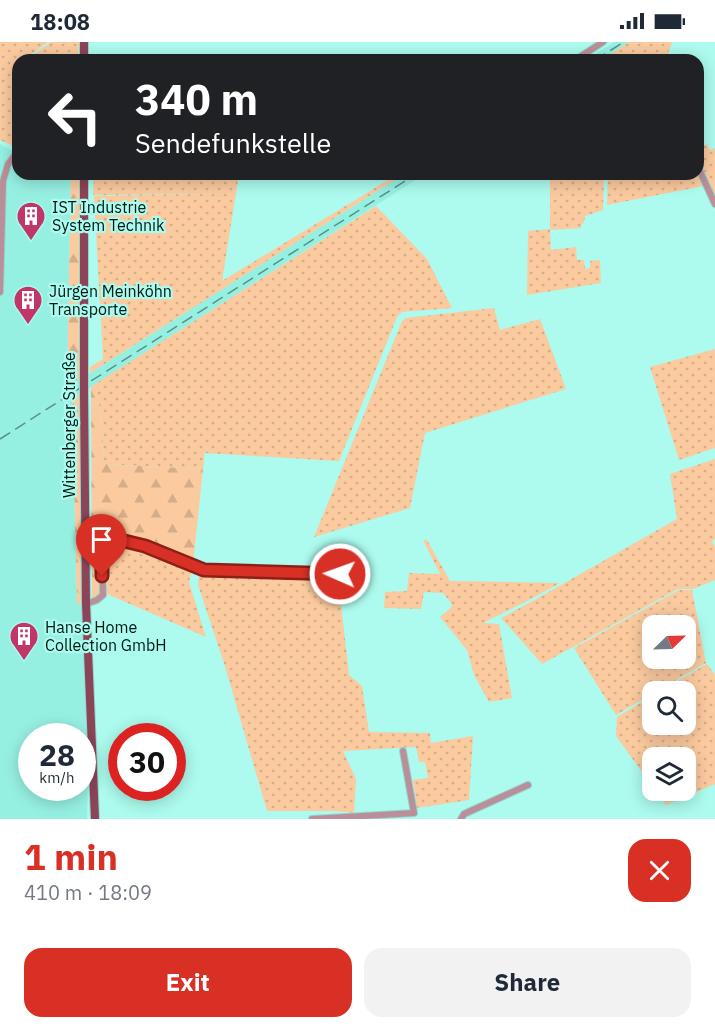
<!DOCTYPE html>
<html lang="en">
<head>
<meta charset="utf-8">
<style>
	:root { --surface:#fff; --page:#f2f2f3; --text:#1f2937; --muted:#747a83; --accent:#d93025 }
	body { margin:0; font-family:"IBM Plex Sans",sans-serif; background:var(--page); color:var(--text); height:100vh; display:flex; flex-direction:column; font-size:22px; white-space:nowrap }
	* { box-sizing:border-box; margin:0 }
	p { font-size:20px; color:var(--muted) }
	.icon { flex:none; width:33px; height:33px; fill:none; stroke:currentColor; stroke-width:2; stroke-linecap:round; stroke-linejoin:round }
	.map { position:relative; height:777px; overflow:hidden }
	.drawer { display:flex; flex-direction:column; background:var(--surface); flex:1 }
	.drawer>* { flex:none }
	.top-card { position:absolute; left:12px; top:12px; width:692px; height:126px; border-radius:18px; box-shadow:0 3px 15px #0003; background:#202124; color:#fff; overflow:hidden }
	.needle { width:39px; rotate:67deg }
	.buttons { position:absolute; left:642px; top:573px; display:grid; gap:12px }
	.buttons a { display:grid; place-items:center; width:54px; height:54px; border-radius:12px; background:var(--surface); box-shadow:0 3px 15px #0003; font-size:30px }
	.speed { position:absolute; left:18px; top:681px; display:flex; gap:12px; font-size:30px; font-weight:700; text-align:center }
	.speed>* { display:grid; place-content:center; width:78px; height:78px; border-radius:50%; background:var(--surface); box-shadow:0 3px 15px #0003; line-height:1 }
	.speed small { font-size:15px; font-weight:400 }
	.speed .limit { border:9px solid #d22; background:#fff; color:#111 }
	.pin { position:absolute; display:grid; place-items:center; width:51px; height:51px; color:#fff; margin:-62px -26px; border-radius:50% 50% 50% 0; rotate:-45deg; box-shadow:0 0 6px #0007 }
	.pin .icon { rotate:45deg }
	.me { position:absolute; width:66px; margin:-33px; rotate:272deg; stroke-linejoin:round; filter:drop-shadow(0 0 4px #0008) }
	.turn { display:flex; align-items:center; gap:21px; height:126px; padding:0 24px; font-size:27px }
	.turn .icon { width:78px; height:78px; stroke-width:2.5 }
	.turn b { display:block; font-size:42px; line-height:51px }
	.round { display:grid; place-items:center; flex:none; width:63px; height:63px; border-radius:18px; background:var(--page) }
	.headline { display:flex; align-items:center; justify-content:space-between; height:102px; padding:0 24px }
	h1 { font-size:36px; font-weight:700; line-height:45px; color:var(--accent) }
	.primary-button { display:flex; gap:12px; margin-top:auto; padding:12px 24px }
	.primary-button a { flex:1; height:69px; border-radius:18px; background:var(--accent); color:#fff; font-size:24px; font-weight:700; line-height:69px; text-align:center }
	.primary-button a+a { background:var(--page); color:var(--text) }
	.status { display:flex; justify-content:space-between; align-items:center; height:42px; padding:0 30px; background:var(--surface); direction:ltr }
	.status svg { height:16px; fill:currentColor }
	.map>svg:first-child { display:block }
	.built { fill:#96f0e2; fill-rule:evenodd }
	.grass { fill:url(#grass-dots); fill-rule:evenodd }
	.forest { fill:url(#forest-firs) }
	.lines { fill:none; stroke-linecap:round; stroke-linejoin:round }
	.minor-casing { stroke:#91d7cb; stroke-width:8 }
	.major-casing { stroke:#91d7cb; stroke-width:10 }
	.minor { stroke:#ba8f99; stroke-width:6 }
	.major { stroke:#8c4458; stroke-width:8 }
	.rail { stroke:#5b9087; stroke-width:1.5; stroke-dasharray:12 6; stroke-linecap:butt }
	.major-bridge-casing { stroke:#91d7cb; stroke-width:10; stroke-linecap:butt }
	.major-bridge { stroke:#8c4458; stroke-width:8 }
	.route-casing { stroke:#8d1f18; stroke-width:15 }
	.route { stroke:#d93025; stroke-width:10 }
	.labels { text-anchor:middle; stroke-width:4.5; stroke-linejoin:round; paint-order:stroke }
	.poi-label { font-size:16px; fill:#011915; stroke:#acfbee; text-anchor:start }
	.street-label { font-size:16px; fill:#011915; stroke:#acfbee }
</style>
</head>
<body>
<div class="status"><b>18:08</b><svg viewBox="0 0 49 12"><path d="M0 12V9h3v3zM5 12V6h3v6zM10 12V3h3v9zM15 12V0h3v12zM26 1h20v11H26zM47 4h2v5h-2z"/></svg></div>
<div class="map">
<svg width="715" height="777" viewBox="0 0 715 777">
	<defs>
		<pattern id="grass-dots" width="8" height="8" patternUnits="userSpaceOnUse" patternTransform="scale(1.5)"><rect width="8" height="8" fill="#fbca9f"/><path d="M2 2h.1M6 6h.1" fill="none" stroke="#d5ad88" stroke-width="1.8" stroke-linecap="round"/></pattern>
		<pattern id="forest-firs" width="22" height="20" patternUnits="userSpaceOnUse" patternTransform="scale(1.5)"><rect width="22" height="20" fill="#fbca9f"/><path d="M5 1l3.5 6h-7zM16 11l3.5 6h-7z" fill="#d5ad88"/></pattern>
	</defs>
	<rect width="100%" height="100%" fill="#acfbee"/>
	<!-- built -->
	<g class="built">
		<path d="M614 0H629L602 18H586Z"/>
		<path d="M0 102 18 112V132H71L67 343 90 331 404 132H425L72 357 77 562H83L88 740 87 777H0ZM32 694H82V746H32Z"/>
	</g>
	<!-- grass -->
	<g class="grass">
		<path d="M0 0H48L26 16 27 18H18V104L16 105 0 98Z"/>
		<path d="M51 0H79L78 18 27 17Z"/>
		<path d="M629 0H672L666 18H602Z"/>
		<path d="M707 102 710 108 715 106V158L698 121V106Z"/>
		<path d="M94 132H239L222 239 398 132H404L90 331V325L103 317 94 154 235 152 93 153Z"/>
		<path d="M550 132H604L603 168 585 174 584 180 581 183V186L550 188 551 208 576 205 577 218H584L585 227 590 226V219L600 218 601 241 527 253 528 189 550 187Z"/>
		<path d="M608 132H697L703 144 607 163Z"/>
		<path d="M376 164 427 217 452 266 402 270 397 275 339 419 205 411V406L203 427 104 422 101 375 95 342Z"/>
		<path d="M494 266 500 288 540 277 566 347 425 391 410 466 314 495 402 279 406 276Z"/>
		<path d="M715 307V406L679 418 650 325Z"/>
		<path d="M715 417V497L712 499 715 505V538L693 547H678L542 622 501 576 531 560 677 477 670 432Z"/>
		<path d="M423 498H427L450 539 560 541 529 558 483 581 499 582 512 656 489 660 474 633 467 608 440 575 451 566 452 562 443 551 424 550 421 567 384 566 385 550 407 549 409 531 440 532Z"/>
		<path d="M122 501 192 527 189 540 206 595 107 552V510L113 502Z"/>
		<path d="M199 532 338 536 349 633 362 644 369 690 430 691 431 701 473 694 469 758 417 766 413 738 428 736 425 720H419L416 705 343 709 356 737 354 771 336 769H267L224 621 198 543Z"/>
		<path d="M679 548H692L706 621 657 649 652 650V652L616 673 574 606ZM652 584H686V616H652Z"/>
		<path d="M707 622 715 633V742L666 763 656 749 686 748V716H652V744L616 694 617 675 652 654V682H686V650L660 649Z"/>
	</g>
	<!-- forest -->
	<g class="forest">
		<path d="M71 132H80V337L67 344Z"/>
		<path d="M95 342 101 375 104 422 203 427 193 522C172 513 140 493 117 493 112 493 108 496 104 498L99 508 100 552 92 558 91 345Z"/>
		<path d="M79 351 83 562H77L72 357Z"/>
	</g>
	<g class="lines">
		<!-- minor casing -->
		<g class="minor-casing">
			<g id="minor">
				<path d="M575 18 603 0"/>
				<path d="M698 125 715 162"/>
				<path d="M0 250 3 139 8 122 18 109"/>
				<path d="M86 562 97 558 103 553 102 511 108 500 116 497 145 504 204 528 362 533"/>
				<path d="M312 777 414 771 403 709"/>
				<path d="M461 777 464 772 528 743"/>
			</g>
		</g>
		<!-- major casing -->
		<g class="major-casing">
			<g id="major">
				<path d="M84 18V0"/>
				<path d="M84 323V132"/>
				<path d="M84 352 86 562 95 777"/>
			</g>
		</g>
		<!-- minor -->
		<use href="#minor" class="minor"/>
		<!-- major -->
		<use href="#major" class="major"/>
		<!-- rail -->
		<g class="rail">
			<path d="M595 18 624 0"/>
			<path d="M0 397 416 132"/>
		</g>
		<!-- major-bridge casing -->
		<g class="major-bridge-casing">
			<path id="major-bridge" d="M84 323V352"/>
		</g>
		<!-- major-bridge -->
		<use href="#major-bridge" class="major-bridge"/>
	</g>
	<g class="lines">
		<!-- route casing -->
		<g class="route-casing">
			<path id="route" d="M102 534V511L108 500 116 497 145 504 204 528 340 532"/>
		</g>
		<!-- route -->
		<use href="#route" class="route"/>
	</g>
	<!-- icons -->
	<defs>
		<g id="building-pin" transform="scale(1.5)"><path d="M0 17L-7.5 6A9.5 9.5 0 1 1 7.5 6Z" fill="#c13568" stroke="#acfbee"/><path d="M-4-6H4V6H1V3H-1V6H-4ZM-2.5-4.3h1.7v1.8h-1.7ZM.8-4.3h1.7v1.8H.8ZM-2.5-1h1.7V.8h-1.7ZM.8-1h1.7V.8H.8Z" fill="#fff"/></g>
	</defs>
	<g fill-rule="evenodd">
		<use href="#building-pin" x="31" y="174"/>
		<use href="#building-pin" x="28" y="258"/>
		<use href="#building-pin" x="24" y="594"/>
	</g>
	<g class="labels">
		<!-- poi labels -->
		<g class="poi-label">
			<text x="52" y="171">IST Industrie<tspan x="52" dy="18">System Technik</tspan></text>
			<text x="49" y="255">Jürgen Meinköhn<tspan x="49" dy="18">Transporte</tspan></text>
			<text x="45" y="591">Hanse Home<tspan x="45" dy="18">Collection GmbH</tspan></text>
		</g>
		<!-- street labels -->
		<g class="street-label">
			<text transform="translate(69 383) rotate(-90)" y="6">Wittenberger Straße</text>
		</g>
	</g>
</svg>
<div class="buttons">
<a><svg class="needle" viewBox="-14 -14 28 28"><path d="M0-13l5 13h-10z" fill="#e53935"/><path d="M0 13l5-13h-10z" fill="#747a83"/></svg></a>
<a><svg class="icon" aria-label="search" viewBox="0 0 24 24"><circle cx="10" cy="10" r="6"/><path d="M15 15l6 6"/></svg></a>
<a><svg class="icon" aria-label="layers" viewBox="0 0 24 24"><path d="M12 4l9 5-9 5-9-5zM3 14l9 5 9-5"/></svg></a>
</div>
<div class="speed"><div>28<small>km/h</small></div><div class="limit">30</div></div>
<div class="pin" style="left:102px;top:534px;background:#d93025"><svg class="icon" aria-label="arrive" viewBox="0 0 24 24"><path d="M6 21V4h12l-3 4 3 4H6"/></svg></div>
<svg class="me" style="left:340px;top:532px" viewBox="-20 -20 40 40"><circle r="17" fill="#d93025" stroke="#fff" stroke-width="3"/><path d="M0-11L8 9 0 5-8 9z" fill="#fff"/></svg>
<div class="top-card">
<div class="turn"><svg class="icon" aria-label="left" viewBox="0 0 24 24"><path d="M17 20v-9H6M10 6l-5 5 5 5"/></svg><div><b>340 m</b>Sendefunkstelle</div></div>
</div>
</div>
<section class="drawer">
<div class="headline"><div><h1>1 min</h1><p>410 m · 18:09</p></div><a class="round" style="background:#d93025;color:#fff"><svg class="icon" aria-label="close" viewBox="0 0 24 24"><path d="M6 6l12 12M18 6L6 18"/></svg></a></div>
<div class="primary-button"><a>Exit</a><a>Share</a></div>
</section>
</body>
</html>
